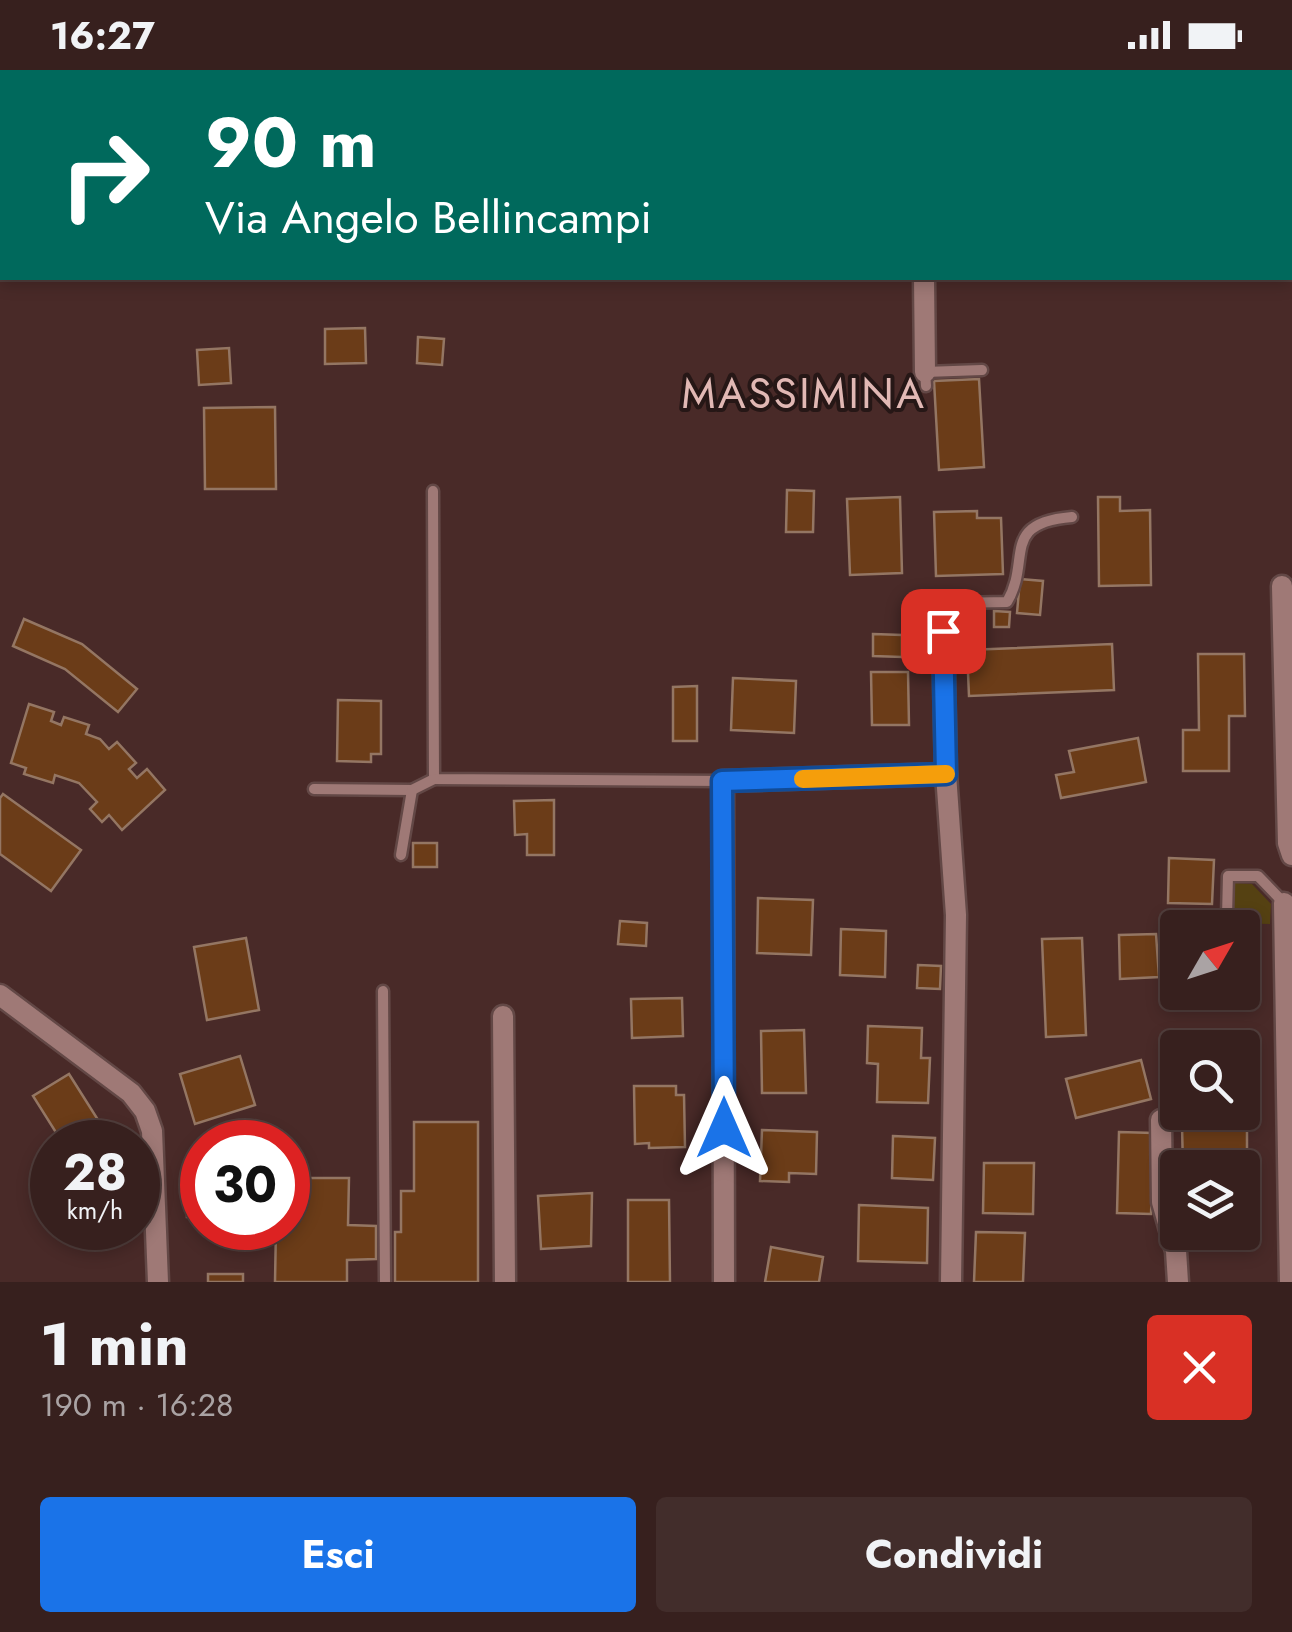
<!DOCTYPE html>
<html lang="it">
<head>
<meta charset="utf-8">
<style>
	:root { --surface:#37201e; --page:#422d2b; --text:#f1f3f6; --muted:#aaa3a4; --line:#513e3c; --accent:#1a73e8 }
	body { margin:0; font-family:Jost,sans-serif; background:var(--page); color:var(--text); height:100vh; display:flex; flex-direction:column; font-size:38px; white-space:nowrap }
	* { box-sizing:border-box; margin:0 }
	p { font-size:32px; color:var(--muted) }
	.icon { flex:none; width:55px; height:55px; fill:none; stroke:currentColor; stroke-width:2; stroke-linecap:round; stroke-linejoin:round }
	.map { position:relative; height:1212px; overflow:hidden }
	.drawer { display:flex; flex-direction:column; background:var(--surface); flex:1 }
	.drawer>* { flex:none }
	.hud { position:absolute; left:0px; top:0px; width:1292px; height:210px; box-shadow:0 5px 15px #0003,0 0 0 2px var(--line); background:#00695c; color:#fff; overflow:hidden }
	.needle { width:65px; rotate:51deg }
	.tools { position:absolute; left:1160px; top:840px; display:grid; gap:20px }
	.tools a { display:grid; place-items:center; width:100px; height:100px; border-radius:10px; background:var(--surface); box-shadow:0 5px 15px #0003,0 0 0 2px var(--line); font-size:50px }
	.speed { position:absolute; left:30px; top:1050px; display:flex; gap:20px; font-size:50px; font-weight:700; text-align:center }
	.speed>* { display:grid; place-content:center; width:130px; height:130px; border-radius:50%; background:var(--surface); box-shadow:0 5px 15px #0003,0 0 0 2px var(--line); line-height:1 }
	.speed small { font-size:25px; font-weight:400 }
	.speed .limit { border:15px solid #d22; background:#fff; color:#111 }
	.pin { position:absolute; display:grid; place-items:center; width:85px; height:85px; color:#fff; margin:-42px; border-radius:20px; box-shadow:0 5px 15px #0006 }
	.me { position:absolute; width:110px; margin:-55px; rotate:0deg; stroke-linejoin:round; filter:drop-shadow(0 0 8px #0008) }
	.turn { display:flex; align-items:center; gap:35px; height:210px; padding:0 40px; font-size:45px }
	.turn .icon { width:130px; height:130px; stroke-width:2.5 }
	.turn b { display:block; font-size:70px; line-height:85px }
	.round { display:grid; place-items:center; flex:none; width:105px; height:105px; border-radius:10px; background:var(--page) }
	.overview { display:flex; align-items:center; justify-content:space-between; height:170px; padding:0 40px }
	h1 { font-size:60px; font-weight:700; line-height:75px }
	.action { display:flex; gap:20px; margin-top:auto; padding:20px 40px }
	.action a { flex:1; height:115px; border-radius:10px; background:var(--accent); color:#fff; font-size:40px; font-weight:700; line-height:115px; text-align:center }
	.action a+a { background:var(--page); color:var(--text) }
	.status { display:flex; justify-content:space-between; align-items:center; height:70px; padding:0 50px; background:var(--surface); direction:ltr }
	.status svg { height:28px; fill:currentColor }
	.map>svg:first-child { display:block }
	.green { fill:#554112 }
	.building { fill:#6b3c18; stroke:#947663; stroke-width:2.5 }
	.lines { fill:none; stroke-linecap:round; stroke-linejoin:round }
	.lane-casing { stroke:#634846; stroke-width:15 }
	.street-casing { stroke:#634846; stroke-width:25 }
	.lane { stroke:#9f7976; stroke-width:10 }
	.street { stroke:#9f7976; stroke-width:20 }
	.route-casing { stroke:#114b97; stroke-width:25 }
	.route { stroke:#1a73e8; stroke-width:18 }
	.slow { stroke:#f59e0b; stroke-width:18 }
	.labels { text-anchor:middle; stroke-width:8; stroke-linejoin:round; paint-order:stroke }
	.quarter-label { font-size:42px; letter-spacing:2.5px; fill:#e1b8b4; stroke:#261716 }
</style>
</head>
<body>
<div class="status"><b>16:27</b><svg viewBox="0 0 49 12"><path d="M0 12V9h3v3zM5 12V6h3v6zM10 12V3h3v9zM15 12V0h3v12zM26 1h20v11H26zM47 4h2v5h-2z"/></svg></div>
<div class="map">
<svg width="1292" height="1212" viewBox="0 0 1292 1212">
	<rect width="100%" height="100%" fill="#492a28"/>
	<!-- green -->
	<g class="green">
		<path d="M1111 0H1292V98L1290 2H1109Z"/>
		<path d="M1234 813 1252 814 1271 834 1270 854 1232 853Z"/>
	</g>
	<!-- building -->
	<g class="building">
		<path d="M365 258 366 293 325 294V259Z"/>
		<path d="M418 267 444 269 442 295 417 293Z"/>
		<path d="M229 278 231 313 199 315 197 280Z"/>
		<path d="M979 309 984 397 939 400 934 311Z"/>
		<path d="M275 337 276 419H205L204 338Z"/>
		<path d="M787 420 814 421 813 462H786Z"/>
		<path d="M900 427 902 503 850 505 847 429Z"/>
		<path d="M1098 427H1120V441L1150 440 1151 515 1099 516Z"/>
		<path d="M977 441V448H1001L1003 504 936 506 934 442Z"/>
		<path d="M1020 509 1043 511 1040 545 1017 543Z"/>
		<path d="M994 541 1010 542 1009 557H994Z"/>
		<path d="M24 549 82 574 137 619 118 642 65 599 13 576Z"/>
		<path d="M873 564 902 565V587L873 586Z"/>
		<path d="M1112 574 1114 620 969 626 967 580Z"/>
		<path d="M1198 584H1244L1245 646H1229V701H1183V660H1199Z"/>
		<path d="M871 602H908L909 655H872Z"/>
		<path d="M733 608 796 611 794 663 731 660Z"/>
		<path d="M697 616V671H673V617Z"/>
		<path d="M338 630 381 631V684H371V692L337 691Z"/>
		<path d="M29 634 54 642 51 651 61 655 64 647 89 655 86 664 100 669 109 679 117 672 136 693 129 699 137 708 147 699 165 720 122 760 109 745 102 752 90 739 97 732 79 713 55 705 53 713 24 704 26 698 11 693Z"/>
		<path d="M1138 668 1146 712 1061 728 1056 705 1074 702 1069 681Z"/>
		<path d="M3 724 81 780 51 821 0 784V728Z"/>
		<path d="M554 730V785H527V764L515 765 514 731Z"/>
		<rect x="413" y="773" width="24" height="24"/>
		<path d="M1169 788 1214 790 1212 834 1168 833Z"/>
		<path d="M758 828 813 830 811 885 757 883Z"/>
		<path d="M620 851 647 853 646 876 618 874Z"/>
		<path d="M841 859 886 861 885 907 840 905Z"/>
		<path d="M1156 864 1159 907 1120 909 1119 865Z"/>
		<path d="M1242 867H1258L1259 913H1242Z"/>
		<path d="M246 868 259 940 207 950 194 877Z"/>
		<path d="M1082 868 1086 965 1046 967 1042 869Z"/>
		<path d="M918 895 941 896 940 919 917 918Z"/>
		<path d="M682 928 683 966 632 968 631 929Z"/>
		<path d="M868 956 922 958 921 988H930L928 1033 877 1032 878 994 867 993Z"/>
		<path d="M804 960 806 1023H762L761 961Z"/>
		<path d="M1246 963 1257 1001 1242 1004V978H1195Z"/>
		<path d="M240 986 255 1035 195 1054 180 1004Z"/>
		<path d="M1141 990 1151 1029 1076 1048 1066 1009Z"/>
		<path d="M69 1004 112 1072H62L33 1026Z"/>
		<path d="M634 1016H676V1025H684L685 1077 649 1078V1073L635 1074Z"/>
		<path d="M414 1052H478V1212H395V1162H401V1121H414Z"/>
		<path d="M1247 1054V1093H1255L1257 1163H1228L1242 1162V1098H1183L1182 1055Z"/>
		<path d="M762 1060 817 1062 816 1104 789 1103V1112L760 1111Z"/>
		<path d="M1119 1062 1154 1063 1151 1144 1117 1143Z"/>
		<path d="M893 1066 935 1068 933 1110 892 1108Z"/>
		<path d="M984 1093H1034L1033 1144 983 1143Z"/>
		<path d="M187 1101H202V1146L187 1147Z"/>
		<path d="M288 1108H349L348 1155 376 1156V1189L347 1190V1212H275L276 1158H288Z"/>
		<path d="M592 1123 591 1176 541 1179 538 1126Z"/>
		<path d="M628 1130H669L670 1212H628Z"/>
		<path d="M859 1135 928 1138 927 1193 858 1191Z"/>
		<path d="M976 1162 1025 1163 1023 1212H974Z"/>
		<path d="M771 1177 823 1187 819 1212H765Z"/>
		<rect x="208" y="1204" width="35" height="8"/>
	</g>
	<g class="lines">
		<!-- lane casing -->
		<g class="lane-casing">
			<g id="lane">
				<path d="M926 316 925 302 982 300"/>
				<path d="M433 421 434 709 723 711"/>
				<path d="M943 561 947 540 952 533 1007 532C1032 490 999 453 1072 447"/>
				<path d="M314 719 412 720 434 709"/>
				<path d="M401 785 412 720"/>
				<path d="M1227 846 1228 806H1258L1284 833"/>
				<path d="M383 921 385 1212"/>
			</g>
		</g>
		<!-- street casing -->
		<g class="street-casing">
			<g id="street">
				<path d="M533 0 535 2"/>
				<path d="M1064 0 1068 2"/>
				<path d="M1091 2 1093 0"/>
				<path d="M924 208 925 302"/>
				<path d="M1282 516 1288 773 1292 785"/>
				<path d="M943 561 946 704 956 845 951 1212"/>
				<path d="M1284 833 1290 1212"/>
				<path d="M0 925 131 1023 145 1041 152 1061 158 1212"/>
				<path d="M503 946 505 1212"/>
				<path d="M1161 1050 1162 1132 1176 1181 1178 1212"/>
				<path d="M724 1212 723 711 946 704"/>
			</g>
		</g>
		<!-- lane -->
		<use href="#lane" class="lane"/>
		<!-- street -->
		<use href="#street" class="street"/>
	</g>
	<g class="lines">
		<!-- route casing -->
		<g class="route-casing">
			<path id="route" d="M724 1058 722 711 946 704 943 561"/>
		</g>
		<!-- route -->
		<use href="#route" class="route"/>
		<!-- slow -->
		<path class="slow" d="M803 709 946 704"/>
	</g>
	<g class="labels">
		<!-- quarter labels -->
		<g class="quarter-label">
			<text x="804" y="338">MASSIMINA</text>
		</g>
	</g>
</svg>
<div class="tools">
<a><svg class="needle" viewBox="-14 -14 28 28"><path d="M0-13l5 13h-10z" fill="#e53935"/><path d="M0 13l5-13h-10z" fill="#aaa3a4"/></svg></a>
<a><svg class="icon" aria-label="search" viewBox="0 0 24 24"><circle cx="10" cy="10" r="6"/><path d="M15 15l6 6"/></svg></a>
<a><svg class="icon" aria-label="layers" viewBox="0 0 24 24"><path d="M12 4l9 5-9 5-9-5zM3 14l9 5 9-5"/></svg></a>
</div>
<div class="speed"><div>28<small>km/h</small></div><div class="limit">30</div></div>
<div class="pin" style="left:943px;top:561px;background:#d93025"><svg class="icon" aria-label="arrive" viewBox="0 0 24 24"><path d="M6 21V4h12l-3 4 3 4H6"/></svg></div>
<svg class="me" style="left:724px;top:1058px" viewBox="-20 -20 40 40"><path d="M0-17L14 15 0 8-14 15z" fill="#1a73e8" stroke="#fff" stroke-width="4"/></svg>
<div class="hud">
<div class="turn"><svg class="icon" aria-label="right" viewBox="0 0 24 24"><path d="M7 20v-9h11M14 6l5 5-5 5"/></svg><div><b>90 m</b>Via Angelo Bellincampi</div></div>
</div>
</div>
<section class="drawer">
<div class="overview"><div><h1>1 min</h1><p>190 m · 16:28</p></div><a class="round" style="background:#d93025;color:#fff"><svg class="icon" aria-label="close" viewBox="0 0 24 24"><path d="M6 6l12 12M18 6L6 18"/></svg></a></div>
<div class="action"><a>Esci</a><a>Condividi</a></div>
</section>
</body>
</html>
